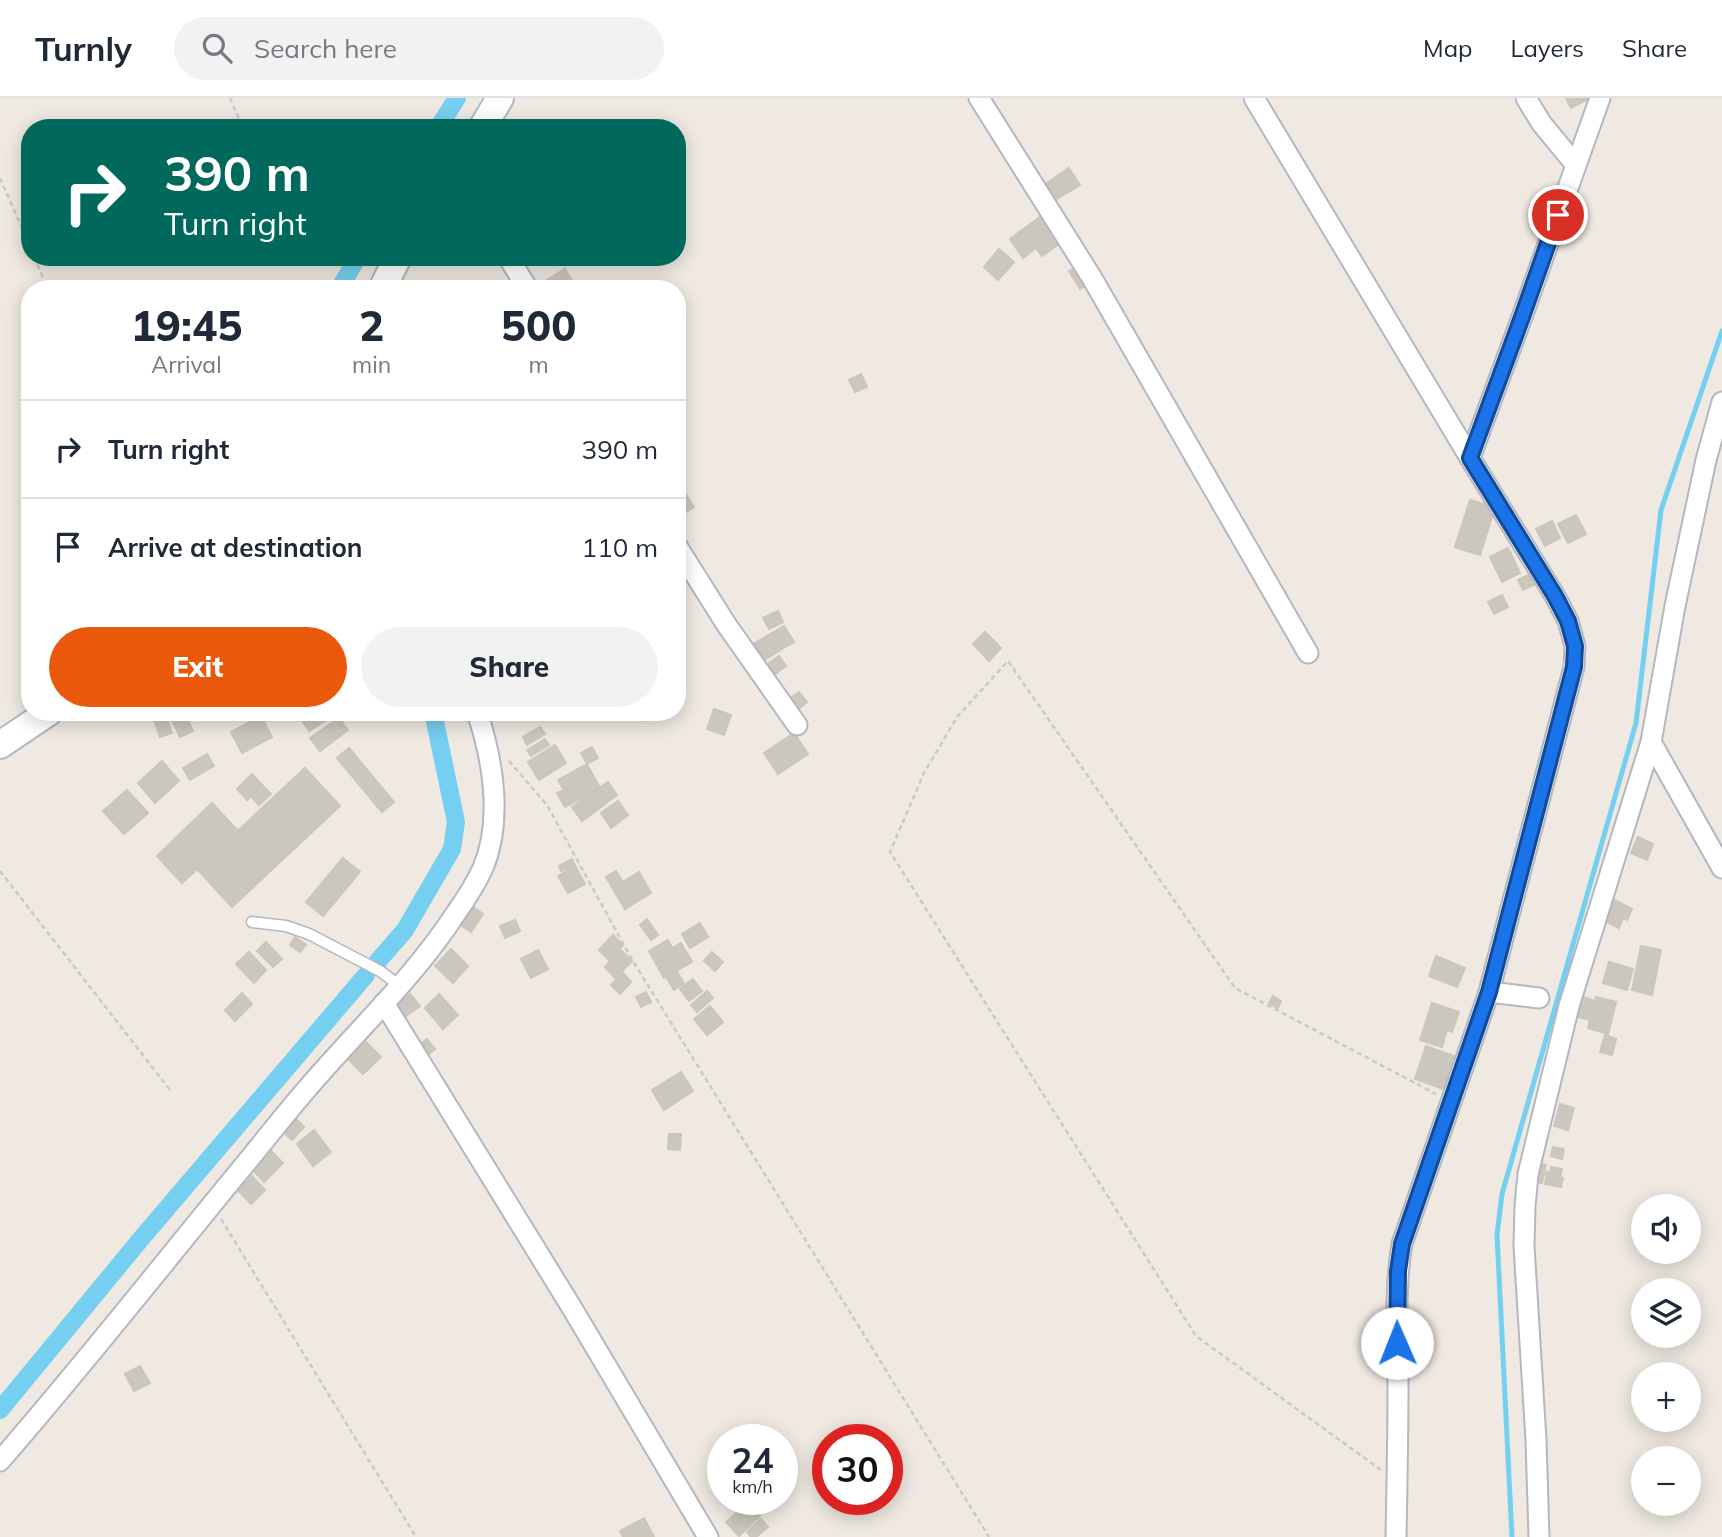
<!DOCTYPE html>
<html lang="en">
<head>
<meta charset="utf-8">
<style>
	:root { --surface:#fff; --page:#f2f2f3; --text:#1f2937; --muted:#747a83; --line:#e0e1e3; --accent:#ea580c }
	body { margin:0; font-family:Mulish,sans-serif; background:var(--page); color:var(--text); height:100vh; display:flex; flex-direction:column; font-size:26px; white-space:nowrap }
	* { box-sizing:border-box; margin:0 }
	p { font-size:23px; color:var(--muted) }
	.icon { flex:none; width:38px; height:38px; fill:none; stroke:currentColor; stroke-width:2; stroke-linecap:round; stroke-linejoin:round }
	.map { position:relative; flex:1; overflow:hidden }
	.drawer { position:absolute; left:21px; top:182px; width:665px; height:441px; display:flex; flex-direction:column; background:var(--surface); border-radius:28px; box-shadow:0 4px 18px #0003 }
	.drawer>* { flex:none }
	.hud { position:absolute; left:21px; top:21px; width:665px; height:147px; border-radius:28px; box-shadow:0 4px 18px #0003; background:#00695c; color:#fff; overflow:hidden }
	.fabs { position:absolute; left:1631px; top:1096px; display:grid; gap:14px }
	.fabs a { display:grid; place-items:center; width:70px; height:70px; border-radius:50%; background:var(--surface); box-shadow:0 4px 18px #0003; font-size:35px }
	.speed { position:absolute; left:707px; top:1326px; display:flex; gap:14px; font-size:35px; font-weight:700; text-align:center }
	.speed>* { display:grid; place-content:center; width:91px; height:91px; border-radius:50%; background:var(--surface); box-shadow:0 4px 18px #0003; line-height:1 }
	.speed small { font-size:18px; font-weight:400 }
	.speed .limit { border:10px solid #d22; background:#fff; color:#111 }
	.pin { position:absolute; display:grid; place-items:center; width:60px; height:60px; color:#fff; margin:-30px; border:4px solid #fff; border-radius:50%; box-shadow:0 2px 7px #0007 }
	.me { position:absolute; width:77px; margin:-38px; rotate:359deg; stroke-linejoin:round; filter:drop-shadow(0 0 5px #0008) }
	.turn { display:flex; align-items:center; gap:24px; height:147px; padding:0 28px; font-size:32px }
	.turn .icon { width:91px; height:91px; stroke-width:2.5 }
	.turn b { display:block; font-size:49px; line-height:60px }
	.eta { display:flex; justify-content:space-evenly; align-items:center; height:119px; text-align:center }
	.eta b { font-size:42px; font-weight:800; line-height:49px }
	.button { display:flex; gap:14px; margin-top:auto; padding:14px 28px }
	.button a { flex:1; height:80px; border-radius:42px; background:var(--accent); color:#fff; font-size:28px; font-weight:800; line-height:80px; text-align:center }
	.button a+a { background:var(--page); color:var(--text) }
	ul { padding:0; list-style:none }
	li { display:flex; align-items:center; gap:21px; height:98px; padding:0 28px; border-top:2px solid var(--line) }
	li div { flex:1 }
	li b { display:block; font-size:26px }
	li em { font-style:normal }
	header { display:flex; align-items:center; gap:42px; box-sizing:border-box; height:98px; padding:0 35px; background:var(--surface); border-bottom:2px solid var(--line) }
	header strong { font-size:33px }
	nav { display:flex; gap:38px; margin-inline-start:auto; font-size:24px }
	.search { width:490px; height:63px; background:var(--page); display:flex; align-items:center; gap:18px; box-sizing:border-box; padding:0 24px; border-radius:38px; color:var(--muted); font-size:26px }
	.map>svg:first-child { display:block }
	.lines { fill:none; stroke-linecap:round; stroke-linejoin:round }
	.stream { stroke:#75cff0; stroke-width:5 }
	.canal { stroke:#75cff0; stroke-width:18 }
	.building { fill:#cbc7bf; stroke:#cbc5ba; stroke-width:2 }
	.lane-casing { stroke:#b4b7c1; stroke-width:13 }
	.street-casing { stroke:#b4b7c1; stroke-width:23 }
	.secondary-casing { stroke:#b4b7c1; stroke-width:30 }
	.path { stroke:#c9c9c9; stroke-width:2.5; stroke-dasharray:5 3.5; stroke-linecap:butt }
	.lane { stroke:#fff; stroke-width:10 }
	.street { stroke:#fff; stroke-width:19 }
	.secondary { stroke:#fff; stroke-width:26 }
	.route-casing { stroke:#114b97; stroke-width:18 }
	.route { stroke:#1a73e8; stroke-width:12 }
</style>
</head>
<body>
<header>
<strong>Turnly</strong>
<div class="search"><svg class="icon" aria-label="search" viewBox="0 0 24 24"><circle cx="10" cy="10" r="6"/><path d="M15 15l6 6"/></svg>Search here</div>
<nav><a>Map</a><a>Layers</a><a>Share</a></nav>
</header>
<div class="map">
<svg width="1722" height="1439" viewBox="0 0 1722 1439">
	<rect width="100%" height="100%" fill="#efe9e1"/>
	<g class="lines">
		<!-- stream -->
		<path class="stream" d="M1512 1439 1497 1137 1502 1096 1636 625 1661 412 1722 233"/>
		<!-- canal -->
		<g class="canal">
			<path d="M438 30 457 0"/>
			<path d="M341 191 342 186 358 159"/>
			<path d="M378 863 405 832 452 751 456 724 433 614"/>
			<path d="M0 1312 140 1142 366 877"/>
		</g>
	</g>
	<!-- building -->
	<g class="building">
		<path d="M1566 0H1590L1571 10Z"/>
		<path d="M1069 70 1080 87 1057 101 1047 85Z"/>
		<path d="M1040 119 1059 146 1042 158 1036 150 1023 160 1010 141Z"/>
		<path d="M999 151 1014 164 998 182 984 169Z"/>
		<path d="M1081 167 1091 185 1080 191 1069 173Z"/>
		<path d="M565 171 577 191H538L537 188Z"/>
		<path d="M861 276 867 289 855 294 849 282Z"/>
		<path d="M685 395 694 409 678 419 677 400Z"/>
		<path d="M1470 402 1495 409 1480 457 1455 449Z"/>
		<path d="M1576 417 1586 436 1568 445 1558 426Z"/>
		<path d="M1552 423 1560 440 1545 448 1536 431Z"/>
		<path d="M1508 450 1520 475 1502 484 1490 459Z"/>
		<path d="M1530 476 1535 486 1523 492 1518 482Z"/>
		<path d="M1502 497 1508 509 1494 516 1488 504Z"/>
		<path d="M778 513 783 524 769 531 763 520Z"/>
		<path d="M784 528 794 544 782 551 772 535Z"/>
		<path d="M985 534 1001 550 989 563 973 546Z"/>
		<path d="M772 535 782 551 763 563 753 546Z"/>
		<path d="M779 558 786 568 772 578 765 568Z"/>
		<path d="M799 594 807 604 797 612 789 601Z"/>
		<path d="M714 611 731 617 724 637 707 631Z"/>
		<path d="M151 614H164L172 635 160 639Z"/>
		<path d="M180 614H184L193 633 180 639 170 618Z"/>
		<path d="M307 614H337V615L309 633 300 619Z"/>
		<path d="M261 618 272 639 242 655 231 634Z"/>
		<path d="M339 620 348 632 320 653 310 640Z"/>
		<path d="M540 629 545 636 527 647 523 639Z"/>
		<path d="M794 635 808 656 778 676 764 655Z"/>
		<path d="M545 641 549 647 531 658 527 652Z"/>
		<path d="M555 647 566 665 539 682 528 664Z"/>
		<path d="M592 649 598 660 587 666 581 655Z"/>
		<path d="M349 650 394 704 382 714 337 660Z"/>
		<path d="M207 656 214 668 190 682 183 670Z"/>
		<path d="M162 663 179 683 155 705 138 685Z"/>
		<path d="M587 666 600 690 565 709 557 695 564 692 558 682Z"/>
		<path d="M305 670 340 708 232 809 197 771Z"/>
		<path d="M252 676 262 687 247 702 237 691Z"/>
		<path d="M608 684 617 697 582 723 572 709Z"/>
		<path d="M262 687 271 696 259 707 251 698Z"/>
		<path d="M127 692 148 715 124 736 103 713Z"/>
		<path d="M618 703 628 717 611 730 601 715Z"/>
		<path d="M212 705 238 733 182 785 157 758Z"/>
		<path d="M1638 739 1653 746 1647 762 1631 755Z"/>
		<path d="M343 760 360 774 323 818 306 804Z"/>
		<path d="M572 761 575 767 561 773 559 768Z"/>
		<path d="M575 768 585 786 568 795 558 778Z"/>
		<path d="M616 773 623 784 639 774 651 795 625 811 606 779Z"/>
		<path d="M1611 800 1632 811 1627 822 1623 820 1619 830 1605 823 1609 816 1604 814Z"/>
		<path d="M472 808 483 816 471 834 460 827Z"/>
		<path d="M647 821 658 837 651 842 640 827Z"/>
		<path d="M515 822 520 833 505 840 500 828Z"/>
		<path d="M700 825 708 839 690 850 682 836Z"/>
		<path d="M613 837 623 847 609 862 599 852Z"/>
		<path d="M295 839 306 847 300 854 290 847Z"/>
		<path d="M668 842 672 850 681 845 692 864 664 880 649 853Z"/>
		<path d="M266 844 282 861 273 869 257 853Z"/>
		<path d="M1641 848 1661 852 1652 897 1632 892Z"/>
		<path d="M451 851 468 868 453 885 435 868Z"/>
		<path d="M538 852 548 871 531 880 521 861Z"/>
		<path d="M621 852 632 863 615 880 605 869Z"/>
		<path d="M249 854 266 872 254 885 236 866Z"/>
		<path d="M712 854 723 864 715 873 704 863Z"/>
		<path d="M1436 858 1465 870 1457 889 1429 878Z"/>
		<path d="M1609 864 1633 871 1627 892 1603 885Z"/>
		<path d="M677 874 684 885 674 892 667 880Z"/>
		<path d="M623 875 631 884 620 896 611 887Z"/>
		<path d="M693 881 702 893 689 903 680 891Z"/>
		<path d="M707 893 713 900 697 914 691 907Z"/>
		<path d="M646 894 651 904 641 909 636 899Z"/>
		<path d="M242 895 252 906 235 923 225 912Z"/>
		<path d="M410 896 420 908 406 918 397 907Z"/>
		<path d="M439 896 458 917 443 931 425 910Z"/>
		<path d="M1273 898 1281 903 1278 910 1269 905Z"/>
		<path d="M1583 899 1595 903 1596 899 1616 904 1608 936 1588 930 1590 922 1578 919Z"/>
		<path d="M1432 905 1459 914 1452 934 1447 932 1442 949 1420 942Z"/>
		<path d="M710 908 723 924 707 937 694 921Z"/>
		<path d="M1605 937 1616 941 1612 957 1600 954Z"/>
		<path d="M363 941 381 959 363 976 345 958Z"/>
		<path d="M427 941 435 951 425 959 417 949Z"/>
		<path d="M1426 948 1454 958 1443 991 1415 981Z"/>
		<path d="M681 974 693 993 664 1012 652 992Z"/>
		<path d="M1560 1006 1574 1010 1568 1032 1554 1028Z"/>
		<path d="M293 1018 304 1029 292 1042 280 1031Z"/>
		<path d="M314 1032 331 1054 313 1068 297 1046Z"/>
		<path d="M669 1036H681L680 1052 668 1051Z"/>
		<path d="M267 1049 283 1065 264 1084 248 1067Z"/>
		<path d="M1553 1049 1564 1051 1562 1061 1551 1058Z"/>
		<path d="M1537 1065 1546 1067 1542 1085 1533 1083Z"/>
		<path d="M1551 1069 1562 1071 1560 1079 1563 1080 1561 1089 1545 1086 1547 1074 1550 1075Z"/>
		<path d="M252 1078 265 1092 251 1106 234 1088 242 1081 246 1085Z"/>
		<path d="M140 1268 150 1285 134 1293 125 1276Z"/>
		<path d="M748 1405 760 1418 739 1438 726 1424Z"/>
		<path d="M644 1420 654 1439H623L620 1433Z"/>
		<path d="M761 1421 768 1429 756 1439H751L747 1434Z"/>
	</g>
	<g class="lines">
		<!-- lane casing -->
		<g class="lane-casing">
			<path id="lane" d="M252 824 286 828 309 836 380 873 400 888"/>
		</g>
		<!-- street casing -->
		<g class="street-casing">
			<g id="street">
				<path d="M979 0 1092 180 1308 555"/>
				<path d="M1254 0 1470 360 1555 498 1568 523 1575 548 1574 569 1489 894 1402 1146C1394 1193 1398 1239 1398 1287 1398 1337 1397 1388 1396 1439"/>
				<path d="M1526 0 1542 26 1575 66"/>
				<path d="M508 159 528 191"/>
				<path d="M1470 360 1522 219 1600 0"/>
				<path d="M677 448 726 526 797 627"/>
				<path d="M1651 644 1722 770"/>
				<path d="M1489 894 1539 900"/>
				<path d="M384 905 572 1210 708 1439"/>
				<path d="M0 1363C80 1271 155 1176 232 1082 257 1052 281 1021 306 992 356 933 414 880 456 815 466 801 476 785 483 770 503 722 493 662 477 614"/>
				<path d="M1539 1439 1536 1342 1524 1148 1525 1108 1528 1076 1569 908 1651 644 1675 508 1706 362 1722 304"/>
			</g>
		</g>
		<!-- secondary casing -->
		<g class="secondary-casing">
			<g id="secondary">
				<path d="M482 30 500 0"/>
				<path d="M382 191 398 159"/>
				<path d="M0 647 49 614"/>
			</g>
		</g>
		<!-- path -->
		<g class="path">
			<path d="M230 0 243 30"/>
			<path d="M0 80 30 148"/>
			<path d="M34 159 48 191"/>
			<path d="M509 663 547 707 631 860 989 1439"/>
			<path d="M0 773 170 992"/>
			<path d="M221 1121 416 1439"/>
			<path d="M1381 1372 1196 1238 890 754 924 675 957 619 1008 563 1235 890 1436 996"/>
		</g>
		<!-- lane -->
		<use href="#lane" class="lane"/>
		<!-- street -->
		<use href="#street" class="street"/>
		<!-- secondary -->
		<use href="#secondary" class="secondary"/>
	</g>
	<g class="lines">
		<!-- route casing -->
		<g class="route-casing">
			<path id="route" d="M1397 1245 1398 1173 1402 1146 1489 894 1574 569 1575 548 1568 523 1555 498 1470 360 1522 219 1558 117"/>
		</g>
		<!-- route -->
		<use href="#route" class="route"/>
	</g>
</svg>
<div class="fabs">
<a><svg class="icon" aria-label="sound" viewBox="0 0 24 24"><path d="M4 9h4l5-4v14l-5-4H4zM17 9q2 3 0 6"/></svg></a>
<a><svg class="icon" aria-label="layers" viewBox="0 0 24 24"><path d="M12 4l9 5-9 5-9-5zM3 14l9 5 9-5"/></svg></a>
<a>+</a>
<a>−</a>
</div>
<div class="speed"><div>24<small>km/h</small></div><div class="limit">30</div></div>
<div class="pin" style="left:1558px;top:117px;background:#d93025"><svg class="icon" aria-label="arrive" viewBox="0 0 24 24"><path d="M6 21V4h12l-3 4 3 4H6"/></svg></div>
<svg class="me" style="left:1397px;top:1245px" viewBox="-20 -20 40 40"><circle r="19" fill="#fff"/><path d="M0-13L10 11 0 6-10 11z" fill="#1a73e8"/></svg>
<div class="hud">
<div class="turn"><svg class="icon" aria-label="right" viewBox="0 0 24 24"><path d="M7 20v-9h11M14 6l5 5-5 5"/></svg><div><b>390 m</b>Turn right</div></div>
</div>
<section class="drawer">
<div class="eta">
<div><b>19:45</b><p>Arrival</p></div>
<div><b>2</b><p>min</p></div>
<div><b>500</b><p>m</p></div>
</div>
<ul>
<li><svg class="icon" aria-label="right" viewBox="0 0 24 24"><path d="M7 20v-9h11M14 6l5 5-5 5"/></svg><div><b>Turn right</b></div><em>390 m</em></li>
<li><svg class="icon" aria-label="arrive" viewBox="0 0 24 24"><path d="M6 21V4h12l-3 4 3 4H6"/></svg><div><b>Arrive at destination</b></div><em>110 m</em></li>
</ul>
<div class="button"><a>Exit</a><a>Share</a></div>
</section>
</div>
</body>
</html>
